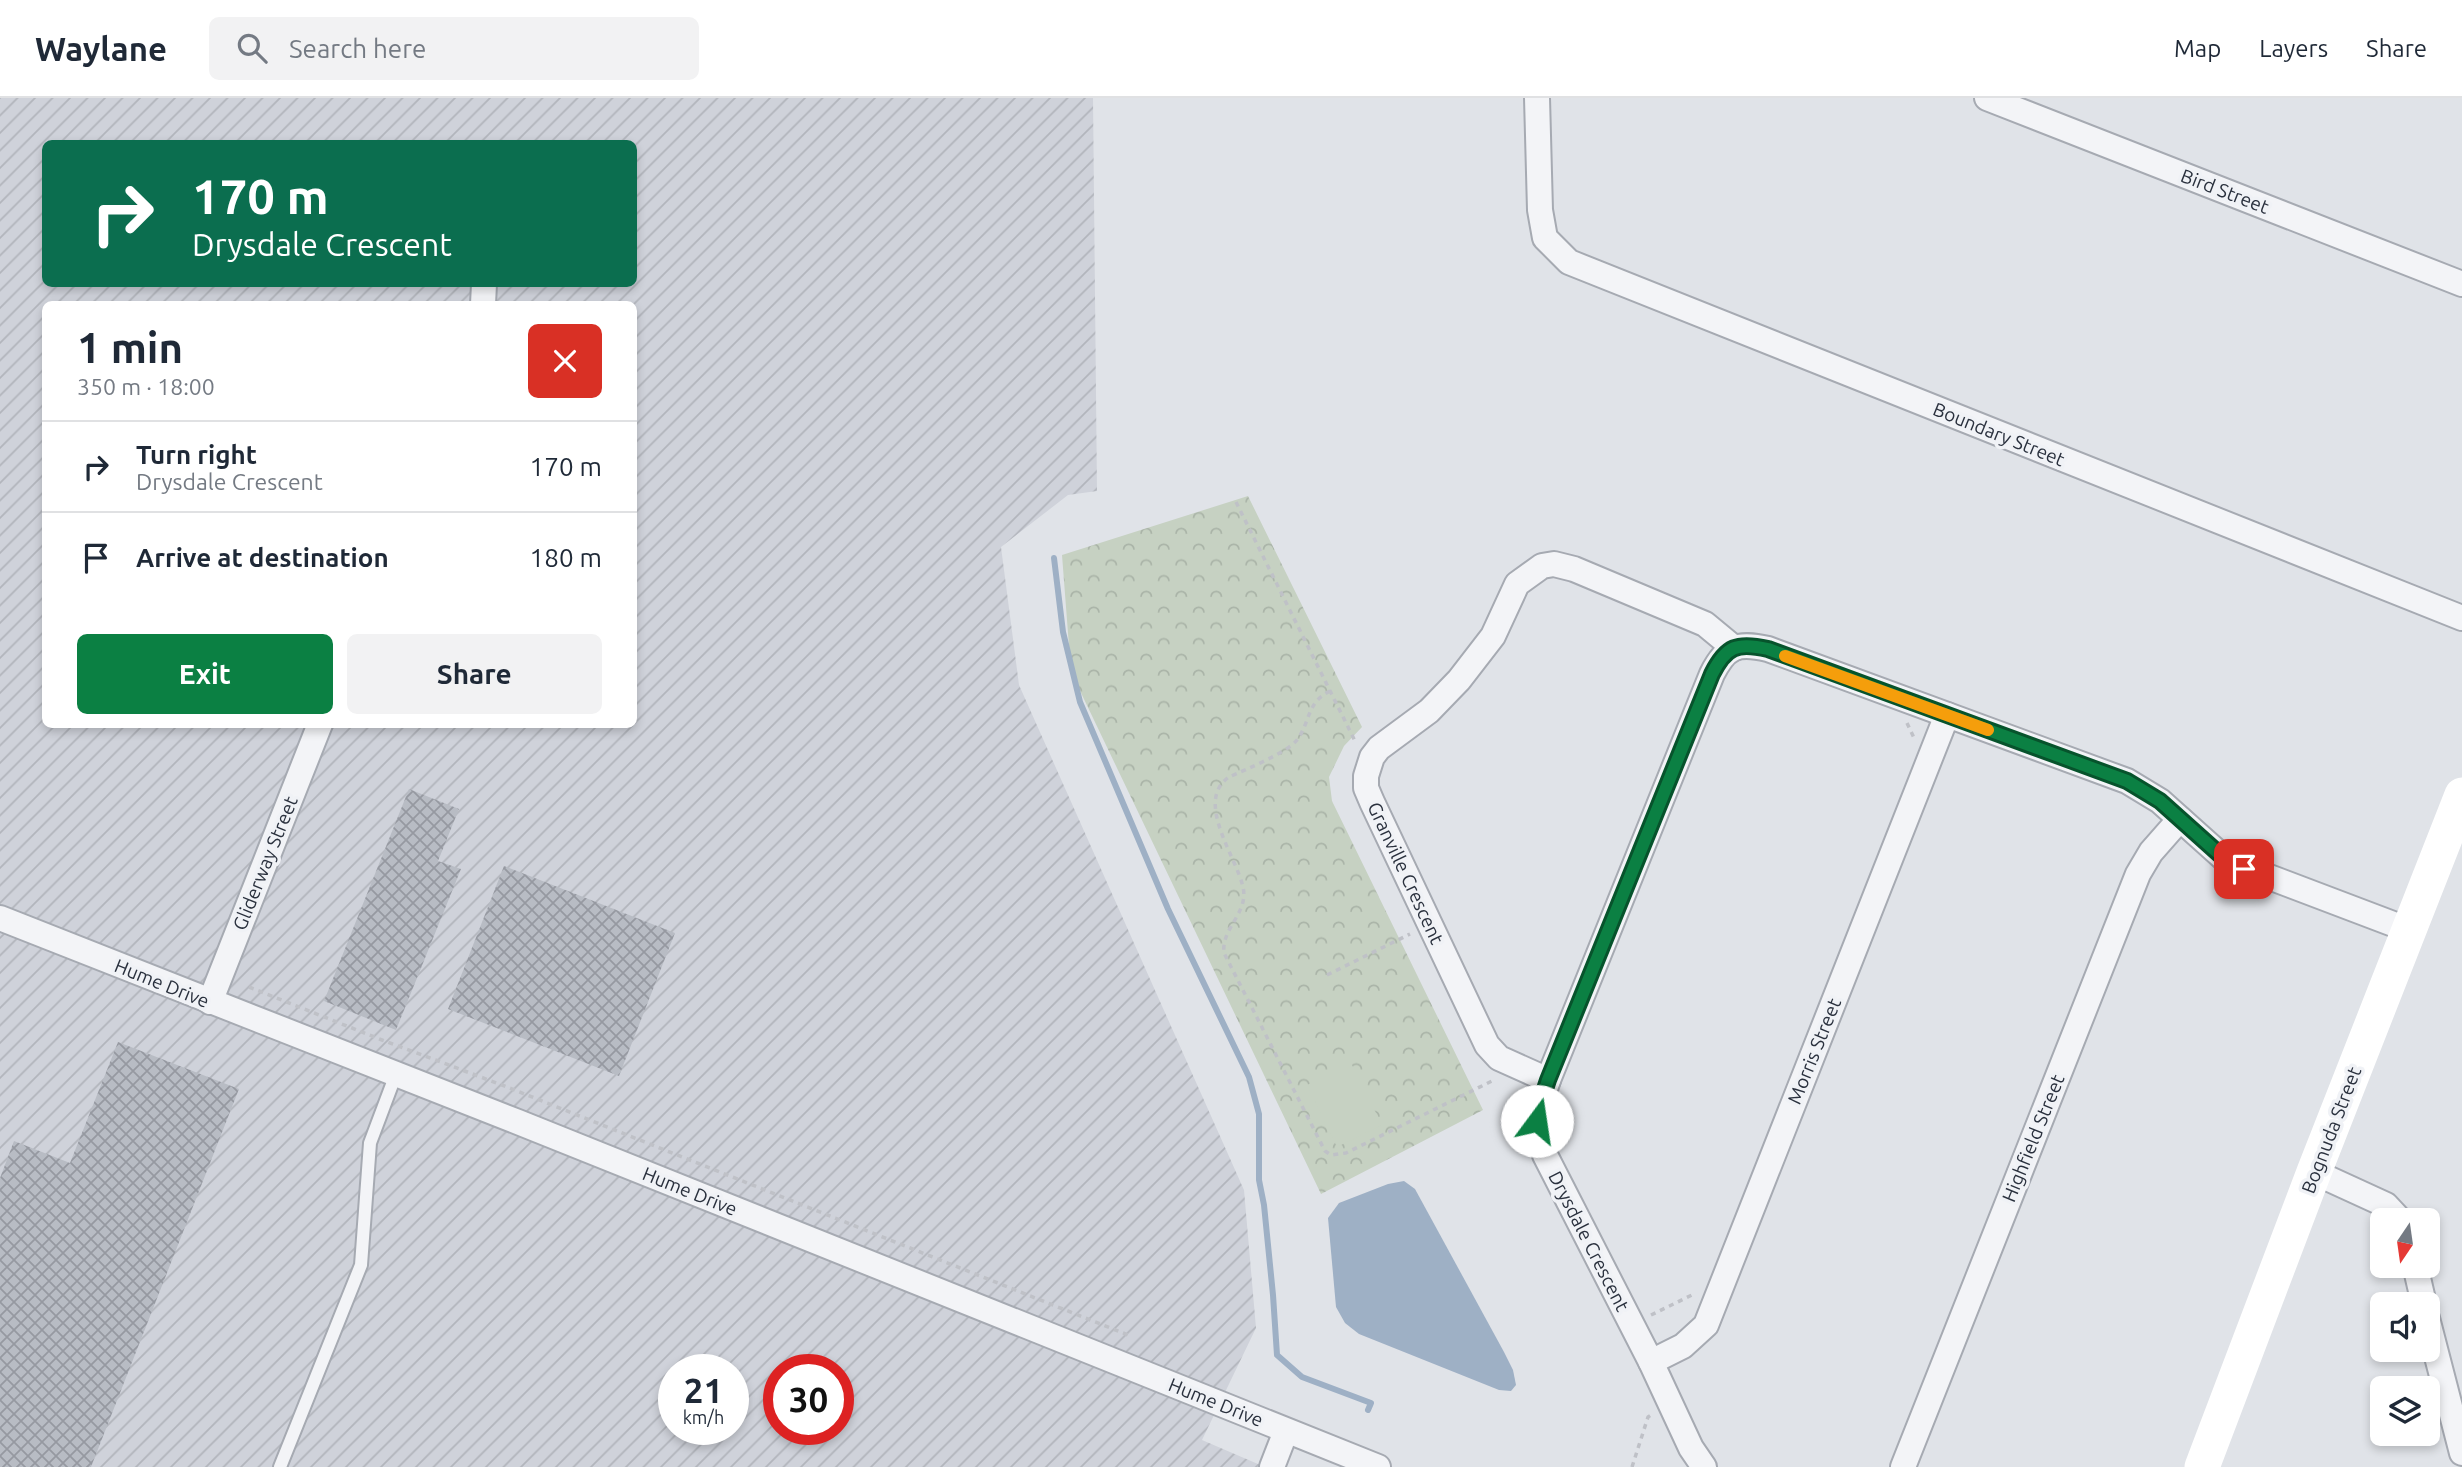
<!DOCTYPE html>
<html lang="en">
<head>
<meta charset="utf-8">
<style>
	:root { --surface:#fff; --page:#f2f2f3; --text:#1f2937; --muted:#747a83; --line:#e0e1e3; --accent:#0b8043 }
	body { margin:0; font-family:Ubuntu,sans-serif; background:var(--page); color:var(--text); height:100vh; display:flex; flex-direction:column; font-size:26px; white-space:nowrap }
	* { box-sizing:border-box; margin:0 }
	p { font-size:23px; color:var(--muted) }
	.icon { flex:none; width:38px; height:38px; fill:none; stroke:currentColor; stroke-width:2; stroke-linecap:round; stroke-linejoin:round }
	.map { position:relative; flex:1; overflow:hidden }
	.details { position:absolute; left:42px; top:203px; width:595px; height:427px; display:flex; flex-direction:column; background:var(--surface); border-radius:10px; box-shadow:0 4px 10px #0003 }
	.details>* { flex:none }
	.top-card { position:absolute; left:42px; top:42px; width:595px; height:147px; border-radius:10px; box-shadow:0 4px 10px #0003; background:#0b6e4f; color:#fff; overflow:hidden }
	.needle { width:46px; rotate:193deg }
	.fabs { position:absolute; left:2370px; top:1110px; display:grid; gap:14px }
	.fabs a { display:grid; place-items:center; width:70px; height:70px; border-radius:10px; background:var(--surface); box-shadow:0 4px 10px #0003; font-size:35px }
	.speed { position:absolute; left:658px; top:1256px; display:flex; gap:14px; font-size:35px; font-weight:700; text-align:center }
	.speed>* { display:grid; place-content:center; width:91px; height:91px; border-radius:50%; background:var(--surface); box-shadow:0 4px 10px #0003; line-height:1 }
	.speed small { font-size:18px; font-weight:400 }
	.speed .limit { border:10px solid #d22; background:#fff; color:#111 }
	.pin { position:absolute; display:grid; place-items:center; width:60px; height:60px; color:#fff; margin:-30px; border-radius:14px; box-shadow:0 4px 10px #0006 }
	.me { position:absolute; width:77px; margin:-38px; rotate:14deg; stroke-linejoin:round; filter:drop-shadow(0 0 5px #0008) }
	.turn { display:flex; align-items:center; gap:24px; height:147px; padding:0 35px; font-size:32px }
	.turn .icon { width:91px; height:91px; stroke-width:2.5 }
	.turn b { display:block; font-size:49px; line-height:60px }
	.round { display:grid; place-items:center; flex:none; width:74px; height:74px; border-radius:10px; background:var(--page) }
	.headline { display:flex; align-items:center; justify-content:space-between; height:119px; padding:0 35px }
	h1 { font-size:42px; font-weight:700; line-height:52px }
	.primary-button { display:flex; gap:14px; margin-top:auto; padding:14px 35px }
	.primary-button a { flex:1; height:80px; border-radius:10px; background:var(--accent); color:#fff; font-size:28px; font-weight:700; line-height:80px; text-align:center }
	.primary-button a+a { background:var(--page); color:var(--text) }
	ul { padding:0; list-style:none }
	li { display:flex; align-items:center; gap:21px; height:91px; padding:0 35px; border-top:2px solid var(--line) }
	li div { flex:1 }
	li b { display:block; font-size:26px }
	li em { font-style:normal }
	header { display:flex; align-items:center; gap:42px; box-sizing:border-box; height:98px; padding:0 35px; background:var(--surface); border-bottom:2px solid var(--line) }
	header strong { font-size:33px }
	nav { display:flex; gap:38px; margin-inline-start:auto; font-size:24px }
	.search { width:490px; height:63px; background:var(--page); display:flex; align-items:center; gap:18px; box-sizing:border-box; padding:0 24px; border-radius:10px; color:var(--muted); font-size:26px }
	.map>svg:first-child { display:block }
	.industrial { fill:url(#industrial-furrows); fill-rule:evenodd }
	.forest { fill:url(#forest-crowns) }
	.pitch { fill:#c6d1c2 }
	.water { fill:#9eb0c5 }
	.lines { fill:none; stroke-linecap:round; stroke-linejoin:round }
	.stream { stroke:#9eb0c5; stroke-width:6 }
	.building { fill:url(#building-cross-hatch) }
	.lane-casing { stroke:#a6aab2; stroke-width:16 }
	.street-casing { stroke:#a6aab2; stroke-width:28 }
	.path { stroke:#bfc1c7; stroke-width:3.5; stroke-dasharray:5 5; stroke-linecap:butt }
	.lane { stroke:#f3f4f7; stroke-width:12 }
	.street { stroke:#f3f4f7; stroke-width:24 }
	.secondary { stroke:#fff; stroke-width:35 }
	.route-casing { stroke:#07532c; stroke-width:18 }
	.route { stroke:#0b8043; stroke-width:12 }
	.slow { stroke:#f59e0b; stroke-width:12 }
	.labels { text-anchor:middle; stroke-width:7; stroke-linejoin:round; paint-order:stroke }
	.street-label { font-size:19px; fill:#2a313e; stroke:#f0f2f6 }
</style>
</head>
<body>
<header>
<strong>Waylane</strong>
<div class="search"><svg class="icon" aria-label="search" viewBox="0 0 24 24"><circle cx="10" cy="10" r="6"/><path d="M15 15l6 6"/></svg>Search here</div>
<nav><a>Map</a><a>Layers</a><a>Share</a></nav>
</header>
<div class="map">
<svg width="2462" height="1369" viewBox="0 0 2462 1369">
	<defs>
		<pattern id="industrial-furrows" width="10" height="10" patternUnits="userSpaceOnUse" patternTransform="scale(1.75)"><rect width="10" height="10" fill="#cfd2da"/><path d="M-1 1l2-2M0 10L10 0M9 11l2-2" fill="none" stroke="#b2b5bc"/></pattern>
		<pattern id="forest-crowns" width="20" height="18" patternUnits="userSpaceOnUse" patternTransform="scale(1.75)"><rect width="20" height="18" fill="#c6d1c2"/><path d="M2 6a3 3 0 1 1 6 0M12 15a3 3 0 1 1 6 0" fill="none" stroke="#aab4a8"/></pattern>
		<pattern id="building-cross-hatch" width="8" height="8" patternUnits="userSpaceOnUse" patternTransform="scale(1.75)"><rect width="8" height="8" fill="#b8bcc4"/><path d="M0 0l8 8M0 8l8-8" fill="none" stroke="#9699a1"/></pattern>
	</defs>
	<rect width="100%" height="100%" fill="#e0e3e8"/>
	<!-- industrial -->
	<path class="industrial" d="M0 0H1093L1097 393 1068 397 1001 449 1019 587 1244 1092 1256 1230 1202 1342 1265 1369H0ZM46 46H634V186H46ZM46 206H634V626H46ZM674 1272H733V1332H674ZM779 1272H838V1332H779Z"/>
	<!-- forest -->
	<path class="forest" d="M1248 398 1362 629 1344 648 1329 679 1332 703 1483 1012 1321 1096 1071 574 1062 457Z"/>
	<!-- pitch -->
	<path class="pitch" d="M1351 965 1382 1027 1337 1049 1307 987Z"/>
	<!-- water -->
	<path class="water" d="M1404 1083 1415 1091 1504 1254 1513 1272 1516 1287 1511 1293 1499 1292 1359 1236 1345 1225 1336 1209 1328 1120 1339 1105 1388 1086Z"/>
	<g class="lines">
		<!-- stream -->
		<path class="stream" d="M1054 460 1063 534 1080 604 1168 811 1249 979 1259 1016V1082L1264 1107 1273 1197 1277 1257 1302 1279 1371 1305 1368 1312"/>
	</g>
	<!-- building -->
	<g class="building">
		<path d="M409 691 459 711 438 763 461 771 396 932 324 903Z"/>
		<path d="M504 768 675 835 619 978 448 911Z"/>
		<path d="M118 944 239 991 91 1369H0V1080L14 1043 70 1065Z"/>
	</g>
	<g class="lines">
		<!-- lane casing -->
		<g class="lane-casing">
			<path id="lane" d="M280 1369 361 1167 370 1045 396 976"/>
		</g>
		<!-- street casing -->
		<g class="street-casing">
			<g id="street">
				<path d="M1537 0 1540 112 1545 140 1569 164 2462 520"/>
				<path d="M1987 0 2462 186"/>
				<path d="M483 206 484 186"/>
				<path d="M0 820 518 1024 1378 1369"/>
				<path d="M210 904 320 626"/>
				<path d="M1548 982 1499 960 1487 947 1372 704 1366 690V678L1372 659 1379 650 1429 613 1459 582 1493 538 1517 486 1542 468 1554 466 1574 471 1705 526 1734 550"/>
				<path d="M2314 1074 2386 1107 2400 1122"/>
				<path d="M2415 1167 2424 1206"/>
				<path d="M2427 1220 2462 1355"/>
				<path d="M1651 1264 1683 1248 1706 1227 1947 617"/>
				<path d="M1272 1369 1286 1333"/>
				<path d="M1704 1369 1691 1350 1651 1264 1545 1057C1536 1026 1537 1013 1548 982L1712 576C1726 548 1737 544 1768 551L2127 683 2160 703 2227 763 2409 832"/>
				<path d="M1903 1369 2138 776 2151 754 2180 721"/>
			</g>
		</g>
		<!-- path -->
		<g class="path">
			<path d="M1236 404 1356 645"/>
			<path d="M1330 593C1306 605 1311 623 1297 642 1288 654 1245 672 1229 679 1194 703 1236 758 1243 789 1249 815 1221 830 1224 855L1325 1053 1331 1057 1346 1055 1494 982"/>
			<path d="M1907 625 1914 640"/>
			<path d="M1327 877 1410 836"/>
			<path d="M249 889 382 942 502 987 1128 1237"/>
			<path d="M1651 1217 1694 1196"/>
			<path d="M1632 1369 1648 1319 1651 1317"/>
		</g>
		<!-- lane -->
		<use href="#lane" class="lane"/>
		<!-- street -->
		<use href="#street" class="street"/>
		<!-- secondary -->
		<path class="secondary" d="M2202 1369 2314 1074 2462 697"/>
	</g>
	<g class="lines">
		<!-- route casing -->
		<g class="route-casing">
			<path id="route" d="M1537 1023 1540 1006 1548 982 1712 576C1726 548 1737 544 1768 551L2127 683 2160 703 2227 763 2244 771"/>
		</g>
		<!-- route -->
		<use href="#route" class="route"/>
		<!-- slow -->
		<path class="slow" d="M1785 558 1988 632"/>
	</g>
	<g class="labels">
		<!-- street labels -->
		<g class="street-label">
			<text transform="translate(2225 93) rotate(21)" y="7">Bird Street</text>
			<text transform="translate(1999 336) rotate(22)" y="7">Boundary Street</text>
			<text transform="translate(265 765) rotate(-68)" y="7">Gliderway Street</text>
			<text transform="translate(1406 775) rotate(65)" y="7">Granville Crescent</text>
			<text transform="translate(162 885) rotate(22)" y="7">Hume Drive</text>
			<text transform="translate(1814 953) rotate(-68)" y="7">Morris Street</text>
			<text transform="translate(2331 1032) rotate(-69)" y="7">Bognuda Street</text>
			<text transform="translate(2033 1040) rotate(-68)" y="7">Highfield Street</text>
			<text transform="translate(690 1093) rotate(22)" y="7">Hume Drive</text>
			<text transform="translate(1589 1143) rotate(63)" y="7">Drysdale Crescent</text>
			<text transform="translate(1216 1304) rotate(22)" y="7">Hume Drive</text>
		</g>
	</g>
</svg>
<div class="fabs">
<a><svg class="needle" viewBox="-14 -14 28 28"><path d="M0-13l5 13h-10z" fill="#e53935"/><path d="M0 13l5-13h-10z" fill="#747a83"/></svg></a>
<a><svg class="icon" aria-label="sound" viewBox="0 0 24 24"><path d="M4 9h4l5-4v14l-5-4H4zM17 9q2 3 0 6"/></svg></a>
<a><svg class="icon" aria-label="layers" viewBox="0 0 24 24"><path d="M12 4l9 5-9 5-9-5zM3 14l9 5 9-5"/></svg></a>
</div>
<div class="speed"><div>21<small>km/h</small></div><div class="limit">30</div></div>
<div class="pin" style="left:2244px;top:771px;background:#d93025"><svg class="icon" aria-label="arrive" viewBox="0 0 24 24"><path d="M6 21V4h12l-3 4 3 4H6"/></svg></div>
<svg class="me" style="left:1537px;top:1023px" viewBox="-20 -20 40 40"><circle r="19" fill="#fff"/><path d="M0-13L10 11 0 6-10 11z" fill="#0b8043"/></svg>
<div class="top-card">
<div class="turn"><svg class="icon" aria-label="right" viewBox="0 0 24 24"><path d="M7 20v-9h11M14 6l5 5-5 5"/></svg><div><b>170 m</b>Drysdale Crescent</div></div>
</div>
<section class="details">
<div class="headline"><div><h1>1 min</h1><p>350 m · 18:00</p></div><a class="round" style="background:#d93025;color:#fff"><svg class="icon" aria-label="close" viewBox="0 0 24 24"><path d="M6 6l12 12M18 6L6 18"/></svg></a></div>
<ul>
<li><svg class="icon" aria-label="right" viewBox="0 0 24 24"><path d="M7 20v-9h11M14 6l5 5-5 5"/></svg><div><b>Turn right</b><p>Drysdale Crescent</p></div><em>170 m</em></li>
<li><svg class="icon" aria-label="arrive" viewBox="0 0 24 24"><path d="M6 21V4h12l-3 4 3 4H6"/></svg><div><b>Arrive at destination</b></div><em>180 m</em></li>
</ul>
<div class="primary-button"><a>Exit</a><a>Share</a></div>
</section>
</div>
</body>
</html>
